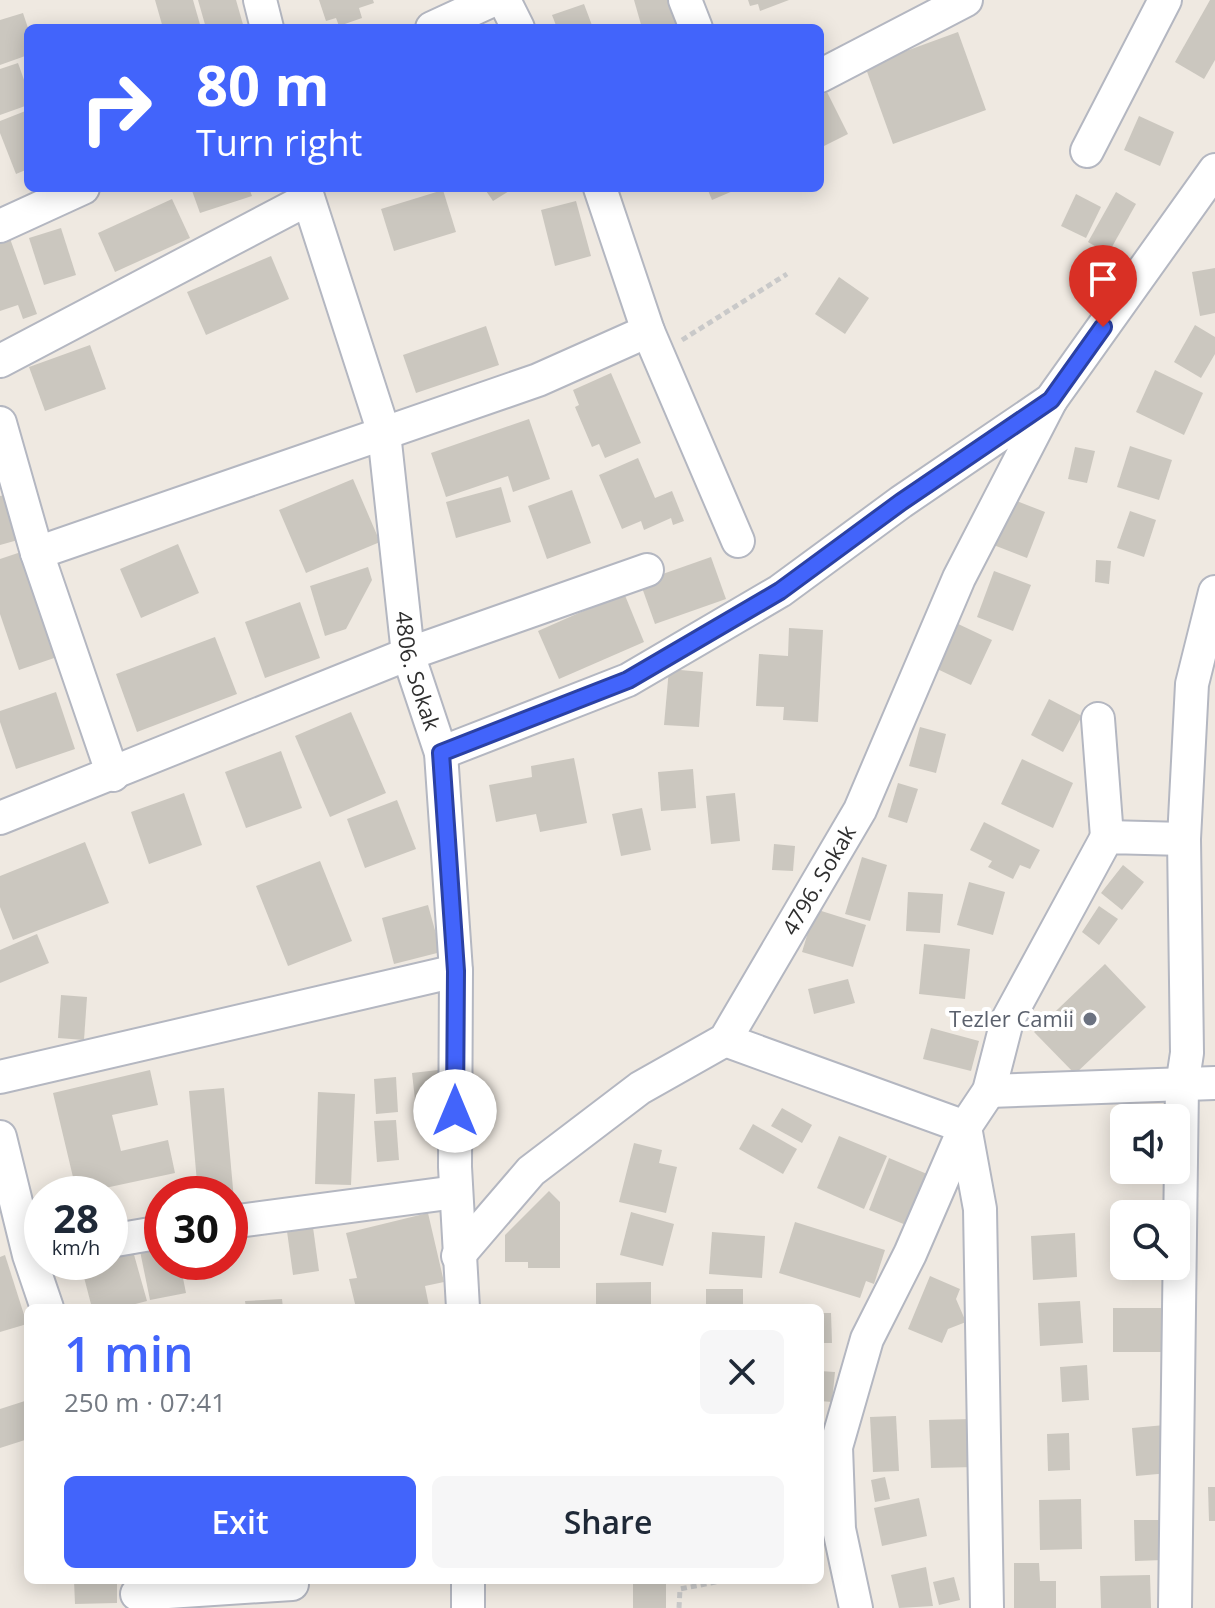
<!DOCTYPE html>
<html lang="en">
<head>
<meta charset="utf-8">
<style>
	:root { --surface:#fff; --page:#f6f6f7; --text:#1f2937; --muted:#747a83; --accent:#4264fb }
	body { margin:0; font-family:"Open Sans",sans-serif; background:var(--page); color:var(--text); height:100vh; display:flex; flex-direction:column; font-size:30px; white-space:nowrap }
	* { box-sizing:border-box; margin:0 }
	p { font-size:26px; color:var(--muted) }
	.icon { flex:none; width:44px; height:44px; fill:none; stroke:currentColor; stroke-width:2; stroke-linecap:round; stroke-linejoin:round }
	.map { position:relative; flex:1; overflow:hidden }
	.details { position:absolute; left:24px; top:1304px; width:800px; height:280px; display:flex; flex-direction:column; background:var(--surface); border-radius:12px; box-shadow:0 4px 20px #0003 }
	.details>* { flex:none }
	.hud { position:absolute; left:24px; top:24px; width:800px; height:168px; border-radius:12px; box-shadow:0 4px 20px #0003; background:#4264fb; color:#fff; overflow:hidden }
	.tools { position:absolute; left:1110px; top:1104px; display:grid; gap:16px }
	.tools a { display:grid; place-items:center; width:80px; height:80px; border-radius:12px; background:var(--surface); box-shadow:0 4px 20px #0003; font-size:40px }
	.speed { position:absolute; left:24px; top:1176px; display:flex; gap:16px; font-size:40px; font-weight:700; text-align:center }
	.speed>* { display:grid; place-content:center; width:104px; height:104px; border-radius:50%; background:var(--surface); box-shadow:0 4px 20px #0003; line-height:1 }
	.speed small { font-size:20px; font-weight:400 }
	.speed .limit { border:12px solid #d22; background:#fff; color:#111 }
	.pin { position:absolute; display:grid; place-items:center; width:68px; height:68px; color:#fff; margin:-82px -34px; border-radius:50% 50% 50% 0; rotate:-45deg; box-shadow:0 0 8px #0007 }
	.pin .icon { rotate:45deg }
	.me { position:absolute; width:88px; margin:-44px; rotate:0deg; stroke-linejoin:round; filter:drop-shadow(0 0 6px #0008) }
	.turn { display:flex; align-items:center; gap:28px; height:168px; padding:0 40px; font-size:36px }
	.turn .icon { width:104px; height:104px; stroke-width:2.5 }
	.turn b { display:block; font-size:56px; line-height:68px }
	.round { display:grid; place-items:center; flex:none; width:84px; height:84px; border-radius:12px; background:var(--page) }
	.head { display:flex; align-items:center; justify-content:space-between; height:136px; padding:0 40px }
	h1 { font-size:48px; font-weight:600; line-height:60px; color:var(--accent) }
	.action { display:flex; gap:16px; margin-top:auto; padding:16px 40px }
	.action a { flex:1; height:92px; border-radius:12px; background:var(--accent); color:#fff; font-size:32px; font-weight:600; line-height:92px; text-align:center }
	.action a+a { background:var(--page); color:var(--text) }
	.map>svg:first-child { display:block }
	.building { fill:#cbc7bf }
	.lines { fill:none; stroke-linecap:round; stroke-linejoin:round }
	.minor-casing { stroke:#b4b7c1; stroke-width:36 }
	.path { stroke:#c9c9c9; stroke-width:5; stroke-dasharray:6 4; stroke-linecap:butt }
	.minor { stroke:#fff; stroke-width:32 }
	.route-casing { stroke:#2b41a3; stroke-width:20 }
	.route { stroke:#4264fb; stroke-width:14 }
	.worship-dot { fill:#6b7280; stroke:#fff; stroke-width:3 }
	.labels { text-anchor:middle; stroke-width:8; stroke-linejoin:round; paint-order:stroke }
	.street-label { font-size:22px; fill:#2e2e2e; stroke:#fff }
	.worship-label { font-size:22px; fill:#5b616d; stroke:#fff; text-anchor:end }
</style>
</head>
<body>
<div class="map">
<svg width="1215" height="1608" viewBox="0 0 1215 1608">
	<rect width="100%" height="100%" fill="#efe9e1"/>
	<!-- building -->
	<g class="building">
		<path d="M155 0H193L201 28H163Z"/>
		<path d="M198 0H236L244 28H206Z"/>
		<path d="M319 0H373L374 3 359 8 362 18 339 26 336 18 326 21Z"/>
		<path d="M634 0H677L685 26 642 28Z"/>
		<path d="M748 0H789L760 11 758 4 750 6Z"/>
		<path d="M1210 0H1215V60L1204 79 1175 62Z"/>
		<path d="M584 4 593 28H557L552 15Z"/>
		<path d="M23 13 28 28V55L0 65V20Z"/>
		<path d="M958 32 986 110 893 144 865 66Z"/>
		<path d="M18 63 28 91V105L0 115V69Z"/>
		<path d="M827 92 848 134 820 148V96Z"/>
		<path d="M28 110V169L16 174 0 133V121Z"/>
		<path d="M1139 116 1174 132 1160 166 1124 150Z"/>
		<path d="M191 188H249L252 196 200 213Z"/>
		<path d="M484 188H514L493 201Z"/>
		<path d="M707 188H740L712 200Z"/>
		<path d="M443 190 456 232 394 251 381 209Z"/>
		<path d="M1116 192 1136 204 1108 254 1088 242Z"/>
		<path d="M1076 194 1101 207 1086 238 1061 226Z"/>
		<path d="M172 199 190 238 115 272 98 233Z"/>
		<path d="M576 201 591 256 555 266 541 210Z"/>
		<path d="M61 228 76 275 44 285 29 238Z"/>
		<path d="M8 233 37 314 23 319 18 305 0 311V236Z"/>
		<path d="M271 256 289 299 206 335 187 292Z"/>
		<path d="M1215 268V313L1200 316 1192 272Z"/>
		<path d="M839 277 869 298 845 334 815 314Z"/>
		<path d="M1195 325 1215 337V354L1201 378 1174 362Z"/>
		<path d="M486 326 499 365 416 393 403 355Z"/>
		<path d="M90 345 106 389 45 411 29 367Z"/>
		<path d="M1155 370 1203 393 1184 435 1136 412Z"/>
		<path d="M611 373 641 443 605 458 599 444 592 447 575 407 579 405 573 390Z"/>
		<path d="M529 419 550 479 513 492 508 476 446 497 431 453Z"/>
		<path d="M1130 446 1172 460 1159 500 1117 487Z"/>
		<path d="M1075 447 1095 451 1087 483 1068 479Z"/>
		<path d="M638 458 655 498 672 491 684 521 673 525 671 518 644 530 641 521 622 529 599 475Z"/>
		<path d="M353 479 380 542 306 573 279 510Z"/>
		<path d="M501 487 511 522 456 538 446 502Z"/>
		<path d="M572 490 591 543 547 559 528 506Z"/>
		<path d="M5 495 18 540 0 545V496Z"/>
		<path d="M1009 498 1045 512 1027 558 991 544Z"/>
		<path d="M1130 511 1156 520 1144 557 1117 548Z"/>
		<path d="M178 544 199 593 141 618 120 569Z"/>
		<path d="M27 550 63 655 19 670 0 614V559Z"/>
		<path d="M711 557 726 599 655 624 640 582Z"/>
		<path d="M1096 560 1111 561 1109 584 1095 582Z"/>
		<path d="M368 567 372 580 346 629 325 636 310 586Z"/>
		<path d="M994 571 1031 585 1013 631 977 617Z"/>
		<path d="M624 593 644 642 559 679 538 631Z"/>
		<path d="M300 602 320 658 265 678 245 622Z"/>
		<path d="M954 622 992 640 971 685 933 667Z"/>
		<path d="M789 628 823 630 818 722 783 720 784 707 756 706 759 654 788 656Z"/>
		<path d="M215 637 237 694 137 732 116 674Z"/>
		<path d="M669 669 703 672 699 727 664 725Z"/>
		<path d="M56 692 75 749 16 769 0 722V711Z"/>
		<path d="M1049 699 1082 716 1063 752 1031 735Z"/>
		<path d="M351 712 386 793 330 817 295 736Z"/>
		<path d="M920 727 946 734 936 773 909 766Z"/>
		<path d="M281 751 302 808 246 828 225 772Z"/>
		<path d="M574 758 587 823 540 832 536 814 496 822 489 785 532 777 531 766Z"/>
		<path d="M1022 759 1073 783 1053 828 1001 804Z"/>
		<path d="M693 769 696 808 661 811 658 772Z"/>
		<path d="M898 783 918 789 907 823 888 817Z"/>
		<path d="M184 793 202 845 149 864 131 812Z"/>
		<path d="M735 793 740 841 711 844 706 796Z"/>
		<path d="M397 800 416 849 365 868 347 819Z"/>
		<path d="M642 808 651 850 621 856 612 814Z"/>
		<path d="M984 822 1040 850 1030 869 1020 865 1013 879 988 867 992 861 970 850Z"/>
		<path d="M85 842 109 903 13 940 0 907V876Z"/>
		<path d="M774 844 795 846 793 871 772 870Z"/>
		<path d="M862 857 887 865 870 921 845 914Z"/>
		<path d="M320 861 352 941 288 966 256 886Z"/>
		<path d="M1123 865 1144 882 1122 910 1101 893Z"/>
		<path d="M969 882 1005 892 993 935 957 925Z"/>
		<path d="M908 892 943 894 940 933 906 931Z"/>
		<path d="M428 905 441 952 394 964 382 918Z"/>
		<path d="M1099 906 1118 919 1099 945 1082 932Z"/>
		<path d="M815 909 866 925 853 967 802 952Z"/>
		<path d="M37 934 49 963 0 983V950Z"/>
		<path d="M924 944 970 949 965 999 919 994Z"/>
		<path d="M1105 964 1146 1007 1075 1074 1034 1032Z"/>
		<path d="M848 979 855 1003 814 1014 808 989Z"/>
		<path d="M61 995 87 997 84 1040 58 1038Z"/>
		<path d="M931 1028 979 1041 971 1071 923 1059Z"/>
		<path d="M150 1070 158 1105 112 1115 121 1151 168 1140 175 1173 77 1194 53 1093Z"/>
		<path d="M438 1070 443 1114 417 1117 412 1073Z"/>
		<path d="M396 1077 398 1112 376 1114 374 1079Z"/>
		<path d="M224 1088 234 1200H230V1194H198L189 1091Z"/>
		<path d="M318 1092 355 1094 351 1185 315 1184Z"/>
		<path d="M782 1108 812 1125 802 1143 771 1126Z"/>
		<path d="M396 1120 399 1160 377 1162 374 1121Z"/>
		<path d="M753 1124 797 1149 783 1174 739 1149Z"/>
		<path d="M839 1136 887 1156 864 1209 817 1188Z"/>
		<path d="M634 1143 662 1150 659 1163 677 1167 666 1213 619 1202Z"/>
		<path d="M889 1158 927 1174 906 1225 869 1210Z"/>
		<path d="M549 1191 560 1202V1268H528V1262H505V1235Z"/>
		<path d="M631 1212 674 1224 663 1266 620 1255Z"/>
		<path d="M428 1213 444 1282 425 1286 429 1306 356 1308 349 1279 357 1278 346 1233Z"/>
		<path d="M312 1220 319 1271 293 1275 286 1224Z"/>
		<path d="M795 1222 885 1250 874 1284 866 1281 860 1298 779 1273Z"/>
		<path d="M712 1232 765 1236 762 1278 709 1274Z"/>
		<path d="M1075 1233 1077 1277 1033 1280 1031 1236Z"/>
		<path d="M1114 1234H1124V1266H1157V1276H1115Z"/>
		<path d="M131 1244 147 1301 120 1308H92L80 1262H110V1249Z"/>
		<path d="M162 1246V1262H186L188 1272 182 1273 186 1293 150 1300 140 1251Z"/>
		<path d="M5 1255 27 1324 0 1332V1257Z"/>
		<path d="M930 1276 960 1289 956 1299 966 1322 948 1329 942 1343 908 1329Z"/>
		<path d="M651 1282V1308H596V1283Z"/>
		<rect x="706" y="1289" width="37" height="19"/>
		<path d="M282 1299 283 1308H246L245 1301Z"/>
		<path d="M1080 1301 1083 1343 1040 1346 1038 1303Z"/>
		<rect x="1113" y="1308" width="48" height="44"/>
		<path d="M820 1313H831L832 1343H820Z"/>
		<path d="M1087 1365 1089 1400 1062 1402 1060 1367Z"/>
		<path d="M820 1371 835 1372 832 1402 820 1401Z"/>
		<path d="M28 1400V1439L0 1448V1409Z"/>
		<path d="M896 1416 899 1471 873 1472 870 1417Z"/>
		<path d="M973 1419 975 1467 931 1468 929 1420Z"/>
		<path d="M1165 1425 1169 1473 1136 1476 1132 1428Z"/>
		<path d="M1069 1433 1070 1470 1048 1471 1047 1434Z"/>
		<path d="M885 1477 890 1499 875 1502 871 1480Z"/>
		<path d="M1208 1487H1215V1521H1209Z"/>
		<path d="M919 1498 927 1536 882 1546 874 1508Z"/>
		<path d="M1081 1499 1082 1549 1040 1550 1039 1500Z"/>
		<path d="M1134 1520H1164V1560L1135 1561Z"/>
		<path d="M1014 1563H1039L1040 1581H1056V1608H1014Z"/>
		<path d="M926 1567 933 1606 899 1608 891 1575Z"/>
		<path d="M1150 1575 1151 1608H1101L1100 1576Z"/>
		<path d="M954 1577 960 1600 939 1605 933 1582Z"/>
		<path d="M74 1580H117V1603L75 1604Z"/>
		<rect x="633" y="1580" width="33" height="28"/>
	</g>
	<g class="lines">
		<!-- minor casing -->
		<g class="minor-casing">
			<g id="minor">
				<path d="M260 0 267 28"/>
				<path d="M504 0 518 28"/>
				<path d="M685 0 696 28"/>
				<path d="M432 28 493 0"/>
				<path d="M820 76 966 0"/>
				<path d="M1087 151 1165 0"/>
				<path id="s1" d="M305 188 384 433 408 654 441 753 456 971 455 1167 463 1308"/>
				<path d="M0 226 83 188"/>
				<path d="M648 331 738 541"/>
				<path d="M0 361 308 199"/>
				<path d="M0 423 37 553 113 775"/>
				<path d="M37 553 538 380 648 331 600 188"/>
				<path d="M1098 719 1107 837"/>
				<path d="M441 753 628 680 780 591 901 502 1051 400 1215 170"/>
				<path d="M0 818 408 654 647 570"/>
				<path d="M725 1040 965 1127"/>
				<path d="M0 1077 456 971"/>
				<path d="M989 1091 1215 1083"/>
				<path d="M965 1127 980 1209 987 1608"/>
				<path d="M0 1137 29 1255 47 1308"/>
				<path d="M230 1222 456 1192"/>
				<path d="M110 1241 162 1232"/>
				<path id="s2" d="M458 1256 531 1171 640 1088 725 1040 860 810 959 578 1051 400"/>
				<path d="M468 1580V1608"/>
				<path d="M137 1594 292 1584"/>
				<path d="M856 1608 839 1529 836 1447 867 1339 910 1254 965 1127 989 1091 1007 1021 1107 837 1184 839"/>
				<path d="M1175 1608 1182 1086 1187 1053 1184 839 1192 684 1215 592"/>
			</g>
		</g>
		<!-- path -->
		<g class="path">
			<path d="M682 340 787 274"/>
			<path d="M679 1608 680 1589 726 1580"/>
		</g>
		<!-- minor -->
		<use href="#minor" class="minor"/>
	</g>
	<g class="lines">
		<!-- route casing -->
		<g class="route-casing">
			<path id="route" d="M455 1111 456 971 441 753 628 680 780 591 901 502 1051 400 1103 327"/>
		</g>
		<!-- route -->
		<use href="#route" class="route"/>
	</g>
	<!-- markers -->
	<circle class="worship-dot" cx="1090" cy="1019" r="8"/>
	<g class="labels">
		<!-- street labels -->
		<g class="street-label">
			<text dy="8" stroke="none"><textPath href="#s1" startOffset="498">4806. Sokak</textPath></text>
			<text dy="8" stroke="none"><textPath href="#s2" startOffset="532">4796. Sokak</textPath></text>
		</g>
		<!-- worship labels -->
		<g class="worship-label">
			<text x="1074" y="1027">Tezler Camii</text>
		</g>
	</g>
</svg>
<div class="tools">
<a><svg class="icon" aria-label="sound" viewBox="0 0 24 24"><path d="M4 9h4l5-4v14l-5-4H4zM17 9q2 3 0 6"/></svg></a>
<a><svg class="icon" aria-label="search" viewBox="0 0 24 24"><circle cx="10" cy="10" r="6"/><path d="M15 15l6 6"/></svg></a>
</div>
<div class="speed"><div>28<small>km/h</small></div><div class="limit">30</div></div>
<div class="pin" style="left:1103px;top:327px;background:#d93025"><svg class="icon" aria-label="arrive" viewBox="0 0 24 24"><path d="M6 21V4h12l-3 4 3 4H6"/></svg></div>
<svg class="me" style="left:455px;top:1111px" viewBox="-20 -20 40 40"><circle r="19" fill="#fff"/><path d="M0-13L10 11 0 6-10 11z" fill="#4264fb"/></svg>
<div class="hud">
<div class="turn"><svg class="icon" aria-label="right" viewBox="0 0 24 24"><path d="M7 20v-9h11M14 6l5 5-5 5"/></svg><div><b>80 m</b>Turn right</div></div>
</div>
<section class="details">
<div class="head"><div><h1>1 min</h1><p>250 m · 07:41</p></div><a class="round"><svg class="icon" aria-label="close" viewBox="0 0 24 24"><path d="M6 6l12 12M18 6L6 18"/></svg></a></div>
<div class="action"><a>Exit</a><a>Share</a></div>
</section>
</div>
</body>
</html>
